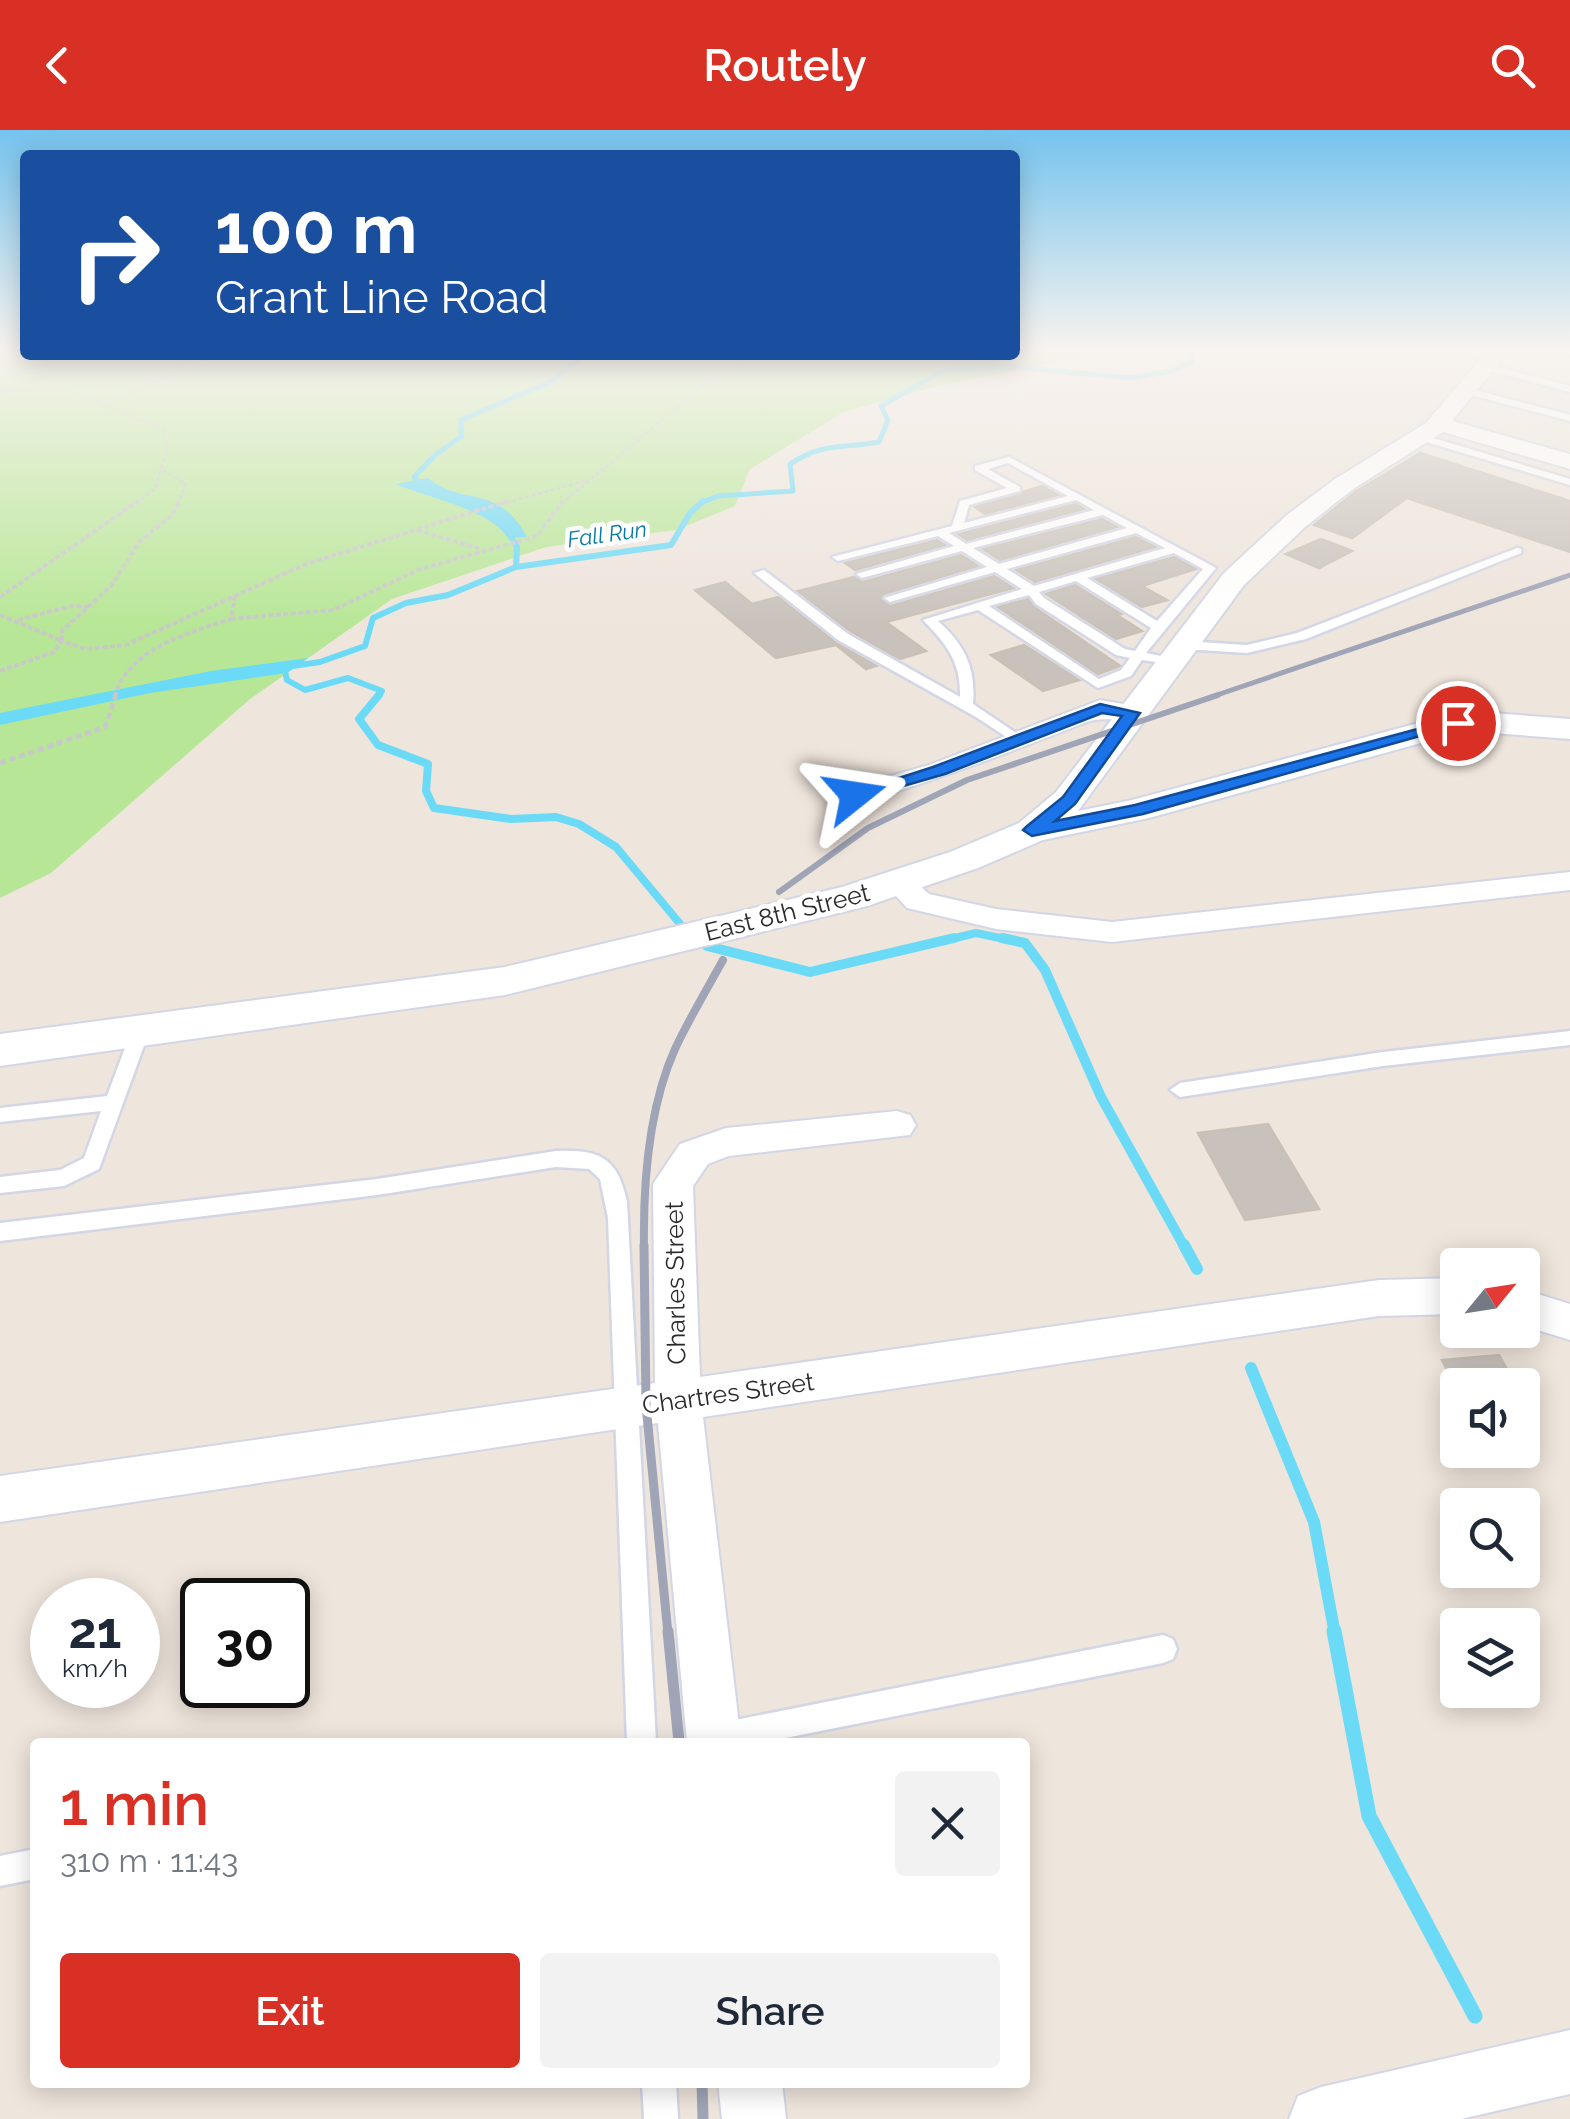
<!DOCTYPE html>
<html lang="en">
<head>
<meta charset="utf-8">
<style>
	:root { --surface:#fff; --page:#f2f2f3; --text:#1f2937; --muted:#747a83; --accent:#d93025 }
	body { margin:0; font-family:Raleway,sans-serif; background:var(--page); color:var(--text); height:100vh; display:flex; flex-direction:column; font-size:38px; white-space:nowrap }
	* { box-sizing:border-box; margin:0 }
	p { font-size:32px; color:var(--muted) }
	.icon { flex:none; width:55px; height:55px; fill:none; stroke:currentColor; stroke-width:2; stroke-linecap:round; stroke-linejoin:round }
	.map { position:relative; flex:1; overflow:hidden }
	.sheet { position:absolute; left:30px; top:1608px; width:1000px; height:350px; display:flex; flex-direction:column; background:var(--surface); border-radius:10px; box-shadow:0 5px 25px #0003 }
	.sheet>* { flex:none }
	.hud { position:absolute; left:20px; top:20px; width:1000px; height:210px; border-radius:10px; box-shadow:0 5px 25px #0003; background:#1a4fa0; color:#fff; overflow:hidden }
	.needle { width:65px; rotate:60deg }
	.controls { position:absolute; left:1440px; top:1118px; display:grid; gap:20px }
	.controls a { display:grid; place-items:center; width:100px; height:100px; border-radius:10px; background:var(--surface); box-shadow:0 5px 25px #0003; font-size:50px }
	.speed { position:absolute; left:30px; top:1448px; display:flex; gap:20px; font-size:50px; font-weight:700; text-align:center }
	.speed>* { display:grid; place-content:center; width:130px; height:130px; border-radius:50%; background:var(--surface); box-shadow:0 5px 25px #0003; line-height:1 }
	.speed small { font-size:25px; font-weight:400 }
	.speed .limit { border:5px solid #111; border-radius:15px; background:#fff; color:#111 }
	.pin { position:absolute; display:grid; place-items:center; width:85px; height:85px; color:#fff; margin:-42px; border:5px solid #fff; border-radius:50%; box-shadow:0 2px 10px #0007 }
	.me { position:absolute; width:110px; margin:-55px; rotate:75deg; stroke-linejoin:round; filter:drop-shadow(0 0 8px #0008) }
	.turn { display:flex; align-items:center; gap:35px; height:210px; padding:0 30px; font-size:45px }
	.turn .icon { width:130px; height:130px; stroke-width:2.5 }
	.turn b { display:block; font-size:70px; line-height:85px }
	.round { display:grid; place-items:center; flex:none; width:105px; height:105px; border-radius:10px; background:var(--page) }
	.head { display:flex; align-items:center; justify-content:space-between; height:170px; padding:0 30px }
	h1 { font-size:60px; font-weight:600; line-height:75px; color:var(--accent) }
	.action { display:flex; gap:20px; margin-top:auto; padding:20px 30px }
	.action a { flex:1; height:115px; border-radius:10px; background:var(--accent); color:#fff; font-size:40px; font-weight:600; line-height:115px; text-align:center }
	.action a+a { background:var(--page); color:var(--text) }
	header { display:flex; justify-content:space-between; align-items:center; height:130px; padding:0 30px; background:var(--accent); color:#fff; font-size:45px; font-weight:600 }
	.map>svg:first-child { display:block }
	.green { fill:#b7e796 }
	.water { fill:#6adaf6 }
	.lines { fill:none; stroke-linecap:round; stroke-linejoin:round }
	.stream-far5 { stroke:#6adaf6; stroke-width:5 }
	.stream-far4 { stroke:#6adaf6; stroke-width:6 }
	.stream-far3 { stroke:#6adaf6; stroke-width:8 }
	.stream-far2 { stroke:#6adaf6; stroke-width:10 }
	.stream-far1 { stroke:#6adaf6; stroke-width:12 }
	.stream { stroke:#6adaf6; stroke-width:15 }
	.building { fill:#c9c2bc; stroke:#c9c1b6; stroke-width:2.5 }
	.service-casing { stroke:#d2d6e5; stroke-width:5 }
	.minor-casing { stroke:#d2d6e5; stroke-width:4 }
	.tertiary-casing { stroke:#d2d6e5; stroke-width:4 }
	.path-far2 { stroke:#c8c8c8; stroke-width:2.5; stroke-dasharray:4 2.5; stroke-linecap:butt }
	.path-far1 { stroke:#c8c8c8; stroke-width:4; stroke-dasharray:5 2.5; stroke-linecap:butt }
	.path { stroke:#c8c8c8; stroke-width:5; stroke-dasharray:6 4; stroke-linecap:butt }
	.service { fill:#fff; fill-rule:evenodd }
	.minor { fill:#fff; fill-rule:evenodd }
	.tertiary { fill:#fff; fill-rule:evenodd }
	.rail-far4 { stroke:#9fa4b7; stroke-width:5 }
	.rail-far3 { stroke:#9fa4b7; stroke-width:6 }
	.rail-far2 { stroke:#9fa4b7; stroke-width:8 }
	.rail-far1 { stroke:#9fa4b7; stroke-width:9 }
	.rail { stroke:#9fa4b7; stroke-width:11 }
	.route { fill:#1a73e8; stroke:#114b97; stroke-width:2.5 }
	.labels { text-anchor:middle; stroke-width:9; stroke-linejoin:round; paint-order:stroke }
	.far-water-label { font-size:22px; font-style:italic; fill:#0679a5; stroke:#fff }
	.street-label { font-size:25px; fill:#2b2b2b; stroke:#fff }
</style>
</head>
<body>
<header><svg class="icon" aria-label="back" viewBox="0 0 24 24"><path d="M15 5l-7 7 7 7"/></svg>Routely<svg class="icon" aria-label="search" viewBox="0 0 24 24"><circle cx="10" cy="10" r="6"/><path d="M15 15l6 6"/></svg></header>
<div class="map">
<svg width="1570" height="1989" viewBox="0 0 1570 1989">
	<rect width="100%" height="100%" fill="#eee5dc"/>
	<!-- green -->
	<path class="green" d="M0 219H25V225H1015V219H1095L1075 228 934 257 844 282 750 339 735 376 676 400 546 417 392 469 250 569 51 743 0 768Z"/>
	<!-- water -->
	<g class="water">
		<path d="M428 348C465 378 497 352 527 407L508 408C491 380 426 367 395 354Z"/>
		<path d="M308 528 287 543 150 563 0 595V583L211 541Z"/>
	</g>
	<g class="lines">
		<!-- stream-far5 -->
		<g class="stream-far5">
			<path d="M428 359 414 347 435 325 461 307V290L552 251 578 230 574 225"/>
			<path d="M699 374 718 366 793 361 790 334C824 312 840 319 879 312L888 290 881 276 944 240 1012 237 1130 248 1172 241 1191 232 1192 219"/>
		</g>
		<!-- stream-far4 -->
		<g class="stream-far4">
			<path d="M505 397 517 417 516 437"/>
			<path d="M284 537 287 550 305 560 348 548 382 561 377 567"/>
			<path d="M286 537 320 532 365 516 373 488 406 473 448 465 516 437 671 415 690 383 703 371"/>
		</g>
		<!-- stream-far3 -->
		<g class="stream-far3">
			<path d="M379 565 359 589 378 615 428 634 426 661 434 678 511 689 556 687 579 694 616 717 681 795"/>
			<path d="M943 811 976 803 1014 811"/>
		</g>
		<!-- stream-far2 -->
		<g class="stream-far2">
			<path d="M1002 808 1025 813 1045 840 1101 967 1185 1118"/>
			<path d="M707 816 810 842 954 808"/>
		</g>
		<!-- stream-far1 -->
		<g class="stream-far1">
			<path d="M1184 1115 1197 1139"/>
			<path d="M1251 1238 1314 1392 1335 1504"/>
		</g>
		<!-- stream -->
		<path class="stream" d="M1334 1501 1369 1686 1475 1886"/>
	</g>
	<!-- building -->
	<g class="building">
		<path d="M1420 323 1570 371V422L1407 368 1352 408 1314 395 1355 362Z"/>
		<path d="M1042 356 1058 365 985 384 975 377Z"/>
		<path d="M1076 374 1084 379 967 410 958 404Z"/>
		<path d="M1102 389 1117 397 1000 430 983 419Z"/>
		<path d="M1136 407 1155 417 1035 452 1016 440Z"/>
		<path d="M1321 409 1352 421 1319 438 1286 424Z"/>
		<path d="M937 410 945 415 855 440 845 433Z"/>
		<path d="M961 425 978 436 883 464 880 469 891 476 994 446 1013 458 886 492 926 521 900 529 850 501 798 461 854 447 863 452Z"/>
		<path d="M1174 427 1196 439 1142 456 1167 470 1142 477 1096 449Z"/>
		<path d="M725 452 752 474 778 467 836 513 876 536 866 539 836 515 776 528 695 460Z"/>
		<path d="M1075 455 1121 484 1117 485 1142 501 1116 509 1046 464Z"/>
		<path d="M1028 469 1034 477 1120 536 1098 544 998 477Z"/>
		<path d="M1024 515 1079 550 1043 561 991 525Z"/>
		<path d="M1268 994 1319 1079 1245 1090 1198 1003Z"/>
		<path d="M1499 1225 1516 1255H1455L1442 1230Z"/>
	</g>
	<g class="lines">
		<!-- service casing -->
		<g class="service-casing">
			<g id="service">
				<path d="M1448 219H1463L1497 228 1493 231Z"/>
				<path d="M1486 234 1570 256V262L1483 239Z"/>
				<path d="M1467 258 1570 285V291L1464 263Z"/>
				<path d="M1420 304 1570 349V355L1416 309Z"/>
				<path d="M1009 327 1216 438 1146 523 1176 529V535L1142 530 1131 546 1098 558 978 480 938 491C965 515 976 538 973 574L1022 607V613L1017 614 976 587 838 510 754 443 764 440 848 504 960 567C961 531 946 514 923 490L1022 459 995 442 890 472 884 468 987 437 962 421 862 448 856 444 954 416 938 406 838 431 832 427 952 396 960 371 1007 358 975 340V336ZM1008 333 1068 366 964 393 969 375 1020 361V357L988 339ZM1076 370 1094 380 966 414 949 403ZM1103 385 1127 398 999 434 973 418ZM1136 403 1165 418 1034 456 1007 439ZM1174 423 1203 439 1157 491 1087 448ZM1076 451 1151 498 1135 521 1125 519 1044 468 1039 462ZM1029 465 1036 474 1116 525 1130 528 1121 540 1099 549 989 476Z"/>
				<path d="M1517 418 1521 419V423L1306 509 1247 523 1184 519 1178 515 1184 511 1247 515 1297 503Z"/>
				<path d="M140 896 149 902 99 1039 64 1056 0 1063V1047L60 1040 84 1028 101 981 0 992V978L107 966 131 902Z"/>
				<path d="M1570 901V915L1383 936 1180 967 1170 960 1180 953 1383 922Z"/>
				<path d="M556 1021C600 1019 618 1028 627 1072L656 1612H627L608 1088 600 1049 589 1039 556 1037 377 1065 0 1111V1093L377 1049Z"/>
				<path d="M1163 1505 1173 1509 1177 1519 1173 1529 1163 1533 765 1612H702L701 1608 705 1598 715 1594Z"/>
				<path d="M35 1719V1749L0 1756V1726Z"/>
				<path d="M642 1952H676L678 1989H644Z"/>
			</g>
		</g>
		<!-- minor casing -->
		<g class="minor-casing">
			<g id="minor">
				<path d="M1559 219H1570V225Z"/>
				<path d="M1100 570 1141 577 1145 583C1133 597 1108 584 1087 592 1013 621 941 649 865 671H845L841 665 845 659 929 635Z"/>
				<path d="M1570 742V760L1112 812 996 799 907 778 884 753 888 746H910L929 764 996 779 1112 792Z"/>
				<path d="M897 981 910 985 916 995 910 1005 729 1026 708 1034 693 1056 700 1247 1379 1150 1458 1148V1184L1379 1186 703 1287 741 1612H687L658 1293 0 1392V1346L655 1253 653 1054 680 1014 726 998Z"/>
				<path d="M1522 1159 1570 1174V1210L1522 1195Z"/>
				<path d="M1570 1900V1964L1461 1989H1289L1298 1966 1321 1957Z"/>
				<path d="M718 1952H782L786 1989H722Z"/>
			</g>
		</g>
		<!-- tertiary casing -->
		<g class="tertiary-casing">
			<path id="tertiary" d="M1489 219H1510L1452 291 1570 324V339L1443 302 1353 359 1305 397 1244 455 1078 681 1132 670 1448 585 1479 582 1570 589V609L1479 602 1450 605 1149 688 1043 710 978 738 867 776 505 865 0 936V904L505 837 842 757 950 722 1019 693 1056 662 1224 443 1287 385 1335 349 1426 293Z"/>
		</g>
		<!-- path-far2 -->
		<g class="path-far2">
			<path d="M0 262 61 259 164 299 167 318 155 359 134 374"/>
			<path d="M109 274 177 243 179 234 187 230 311 225"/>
			<path d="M163 340 186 354 178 374"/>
			<path d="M500 374 585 351"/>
			<path d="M561 374 702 257 755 225"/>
		</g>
		<!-- path-far1 -->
		<g class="path-far1">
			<path d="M417 400 481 419"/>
			<path d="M0 467 138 371"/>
			<path d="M0 485 62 511V501L111 456 140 411 171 386 180 371"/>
			<path d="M231 489 333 480 420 439 537 406 563 371"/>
			<path d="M18 490 72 476 88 477"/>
			<path d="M0 541 54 522 62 511 86 519 126 515 306 434 508 371"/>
			<path d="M115 567C126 519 191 502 231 489L235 467"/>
		</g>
		<!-- path -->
		<path class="path" d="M0 633 105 597 116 565"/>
		<!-- service -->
		<use href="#service" class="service"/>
		<!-- minor -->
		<use href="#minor" class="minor"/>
		<!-- tertiary -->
		<use href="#tertiary" class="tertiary"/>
		<!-- rail-far4 -->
		<path class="rail-far4" d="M1211 567 1570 445"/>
		<!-- rail-far3 -->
		<path class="rail-far3" d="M779 762 868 698 967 650 1218 565"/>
		<!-- rail-far2 -->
		<path class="rail-far2" d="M644 1118C643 1053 648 979 675 919 689 889 707 859 723 830"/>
		<!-- rail-far1 -->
		<path class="rail-far1" d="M644 1115 646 1275 668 1504"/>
		<!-- rail -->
		<g class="rail">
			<path d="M668 1501 679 1612"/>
			<path d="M702 1952 703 1989"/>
		</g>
	</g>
	<!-- sky -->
	<linearGradient id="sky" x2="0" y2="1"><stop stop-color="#75c3ee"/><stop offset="0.44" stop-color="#f7f3ef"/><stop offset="1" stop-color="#f7f3ef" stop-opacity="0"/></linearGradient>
	<rect width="1570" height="497" fill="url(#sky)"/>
	<!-- route -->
	<path class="route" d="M1100 574 1140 583 1075 674 1055 691 1135 675 1458 588 1466 593 1143 684 1032 706 1023 700 1026 697 1063 667 1122 586 1102 583 945 644 855 670 846 665 933 637Z"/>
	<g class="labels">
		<!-- far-water labels -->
		<g class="far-water-label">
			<text transform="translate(607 404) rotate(-8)" y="8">Fall Run</text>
		</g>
		<!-- street labels -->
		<g class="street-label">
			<text transform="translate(787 782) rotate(-14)" y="9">East 8th Street</text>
			<text transform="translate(675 1153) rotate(-91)" y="9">Charles Street</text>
			<text transform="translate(728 1263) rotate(-8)" y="9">Chartres Street</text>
		</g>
	</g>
</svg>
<div class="controls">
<a><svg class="needle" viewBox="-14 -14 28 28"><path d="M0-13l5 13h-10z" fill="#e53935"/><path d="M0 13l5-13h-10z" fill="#747a83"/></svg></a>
<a><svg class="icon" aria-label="sound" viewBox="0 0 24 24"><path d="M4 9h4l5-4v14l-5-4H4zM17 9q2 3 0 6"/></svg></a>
<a><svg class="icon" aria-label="search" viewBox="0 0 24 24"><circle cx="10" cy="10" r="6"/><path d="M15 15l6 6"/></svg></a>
<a><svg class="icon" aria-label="layers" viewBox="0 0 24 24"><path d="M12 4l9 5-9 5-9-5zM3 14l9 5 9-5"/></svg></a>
</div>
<div class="speed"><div>21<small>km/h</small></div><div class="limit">30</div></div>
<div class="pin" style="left:1458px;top:593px;background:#d93025"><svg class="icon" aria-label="arrive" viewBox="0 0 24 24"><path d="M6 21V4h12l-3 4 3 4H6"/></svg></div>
<svg class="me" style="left:855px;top:665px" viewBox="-20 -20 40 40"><path d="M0-17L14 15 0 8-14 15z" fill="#1a73e8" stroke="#fff" stroke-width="4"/></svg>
<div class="hud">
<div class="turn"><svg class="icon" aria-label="right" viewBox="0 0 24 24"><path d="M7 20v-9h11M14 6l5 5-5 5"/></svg><div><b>100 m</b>Grant Line Road</div></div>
</div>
<section class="sheet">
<div class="head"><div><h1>1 min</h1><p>310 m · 11:43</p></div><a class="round"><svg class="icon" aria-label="close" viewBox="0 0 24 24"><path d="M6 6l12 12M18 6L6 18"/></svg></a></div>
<div class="action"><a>Exit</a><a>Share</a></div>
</section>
</div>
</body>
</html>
